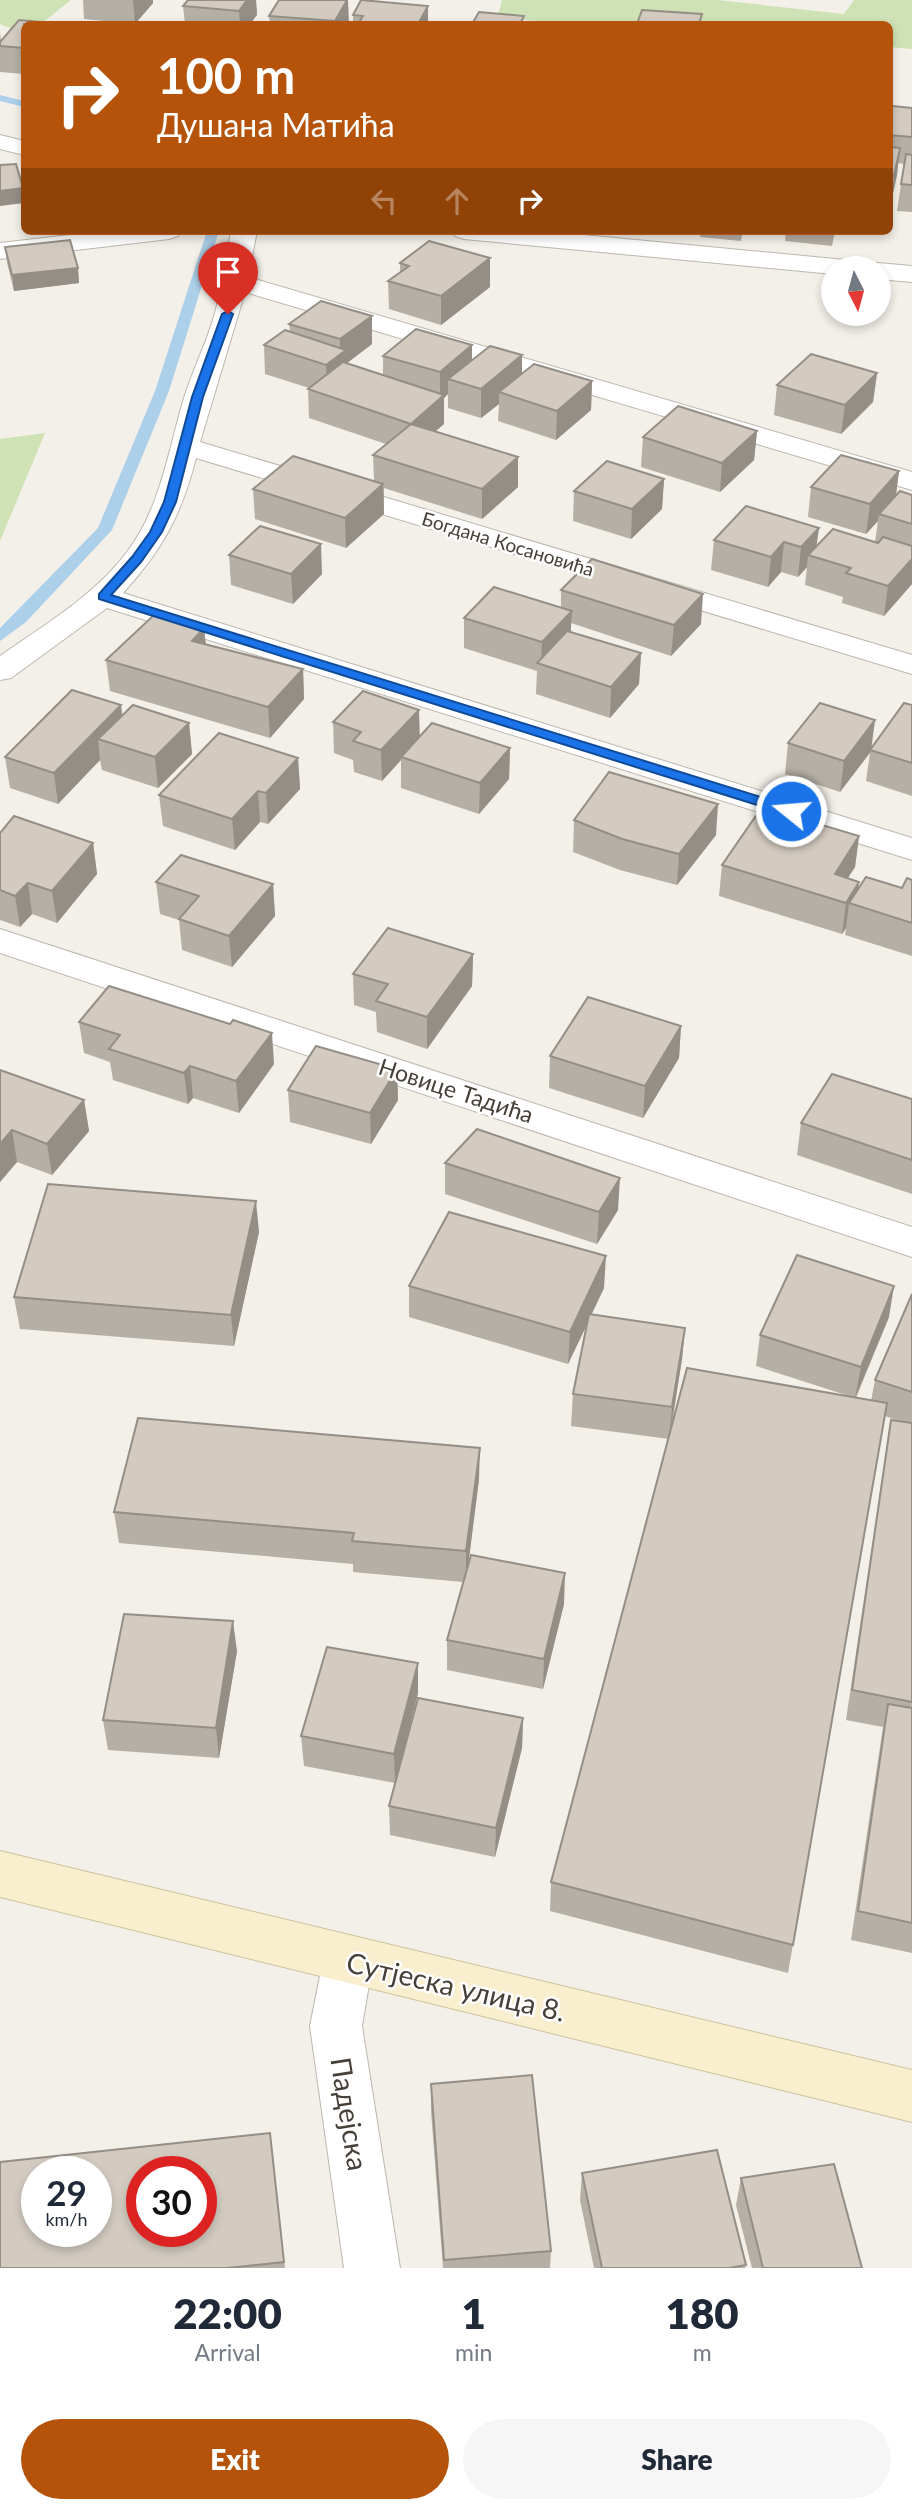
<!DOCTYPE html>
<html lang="en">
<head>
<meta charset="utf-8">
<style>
	:root { --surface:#fff; --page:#f6f6f7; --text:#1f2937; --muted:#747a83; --accent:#b45309 }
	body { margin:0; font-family:Lato,sans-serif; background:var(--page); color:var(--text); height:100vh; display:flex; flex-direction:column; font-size:26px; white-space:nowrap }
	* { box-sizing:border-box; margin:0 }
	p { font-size:23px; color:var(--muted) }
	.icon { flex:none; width:38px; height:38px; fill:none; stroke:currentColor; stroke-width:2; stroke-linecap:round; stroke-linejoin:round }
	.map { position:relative; height:2268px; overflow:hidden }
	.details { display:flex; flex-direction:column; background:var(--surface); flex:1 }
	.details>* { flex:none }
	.banner { position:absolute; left:21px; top:21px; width:872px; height:214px; border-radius:10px; box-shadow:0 4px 10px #0003; background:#b45309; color:#fff; overflow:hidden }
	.needle { width:46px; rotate:174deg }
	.controls { position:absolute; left:821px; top:256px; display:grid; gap:14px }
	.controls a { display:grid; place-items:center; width:70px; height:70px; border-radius:50%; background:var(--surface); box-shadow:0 4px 10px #0003; font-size:35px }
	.speed { position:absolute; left:21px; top:2156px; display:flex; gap:14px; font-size:35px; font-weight:700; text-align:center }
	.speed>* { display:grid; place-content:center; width:91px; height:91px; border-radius:50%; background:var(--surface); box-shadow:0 4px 10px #0003; line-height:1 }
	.speed small { font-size:18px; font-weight:400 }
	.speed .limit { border:10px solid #d22; background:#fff; color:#111 }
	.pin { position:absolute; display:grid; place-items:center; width:60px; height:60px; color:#fff; margin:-72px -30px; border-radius:50% 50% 50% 0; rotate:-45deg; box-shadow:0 0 7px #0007 }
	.pin .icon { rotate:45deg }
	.me { position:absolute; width:77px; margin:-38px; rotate:287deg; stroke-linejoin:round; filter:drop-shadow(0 0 5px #0008) }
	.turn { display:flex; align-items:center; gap:24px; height:147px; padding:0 21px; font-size:32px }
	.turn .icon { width:91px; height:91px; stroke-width:2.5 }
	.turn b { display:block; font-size:49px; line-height:60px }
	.lanes { display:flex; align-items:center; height:66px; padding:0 21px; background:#0003; justify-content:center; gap:35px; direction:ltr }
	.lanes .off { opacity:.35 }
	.eta { display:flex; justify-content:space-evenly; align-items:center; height:119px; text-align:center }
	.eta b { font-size:42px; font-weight:800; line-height:49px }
	.primary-button { display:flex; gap:14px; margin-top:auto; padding:14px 21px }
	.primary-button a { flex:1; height:80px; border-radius:42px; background:var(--accent); color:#fff; font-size:28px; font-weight:800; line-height:80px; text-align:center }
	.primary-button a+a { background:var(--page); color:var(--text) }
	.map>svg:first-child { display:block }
	.green { fill:#cfe2b6 }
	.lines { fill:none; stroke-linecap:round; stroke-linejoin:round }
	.stream { fill:#acd0e9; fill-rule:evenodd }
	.street-casing { stroke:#bdb7ad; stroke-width:2 }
	.secondary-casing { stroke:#cdc19d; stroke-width:2 }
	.street { fill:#fff; fill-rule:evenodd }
	.secondary { fill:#f9eecd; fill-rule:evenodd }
	.wall { fill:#b5afa5 }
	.shaded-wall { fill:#948e86 }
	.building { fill:#d3cbc0; stroke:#948e86; stroke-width:2; fill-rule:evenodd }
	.route { fill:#1a73e8; stroke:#114b97; stroke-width:2 }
	.labels { text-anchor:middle; stroke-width:5; stroke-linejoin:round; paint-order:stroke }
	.far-street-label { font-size:19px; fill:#464038; stroke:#fff }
	.street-label { font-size:23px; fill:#464038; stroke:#fff }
	.near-street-label { font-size:28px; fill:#464038; stroke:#fff }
</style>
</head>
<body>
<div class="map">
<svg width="912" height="2268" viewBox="0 0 912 2268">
	<rect width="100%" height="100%" fill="#f3f0e9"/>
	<!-- green -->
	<g class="green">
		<path d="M0 0H71L41 24H24V34L0 24Z"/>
		<path d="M502 0H718L844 14 854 0H912V49L889 47V24H584L497 18Z"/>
		<path d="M45 433 0 541V439Z"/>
	</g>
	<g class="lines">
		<!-- stream -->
		<g class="stream">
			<path d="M0 95 24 101V107L0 101Z"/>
			<path d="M207 231H219L169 391 112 530 26 622 0 641V628L98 528 155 391Z"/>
		</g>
		<!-- street casing -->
		<g class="street-casing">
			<g id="street">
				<path d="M0 135 24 141V155L0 149Z"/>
				<path d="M105 231H182L178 236 169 239 0 259V243Z"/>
				<path d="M231 231H257L248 277 912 472V490L245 292 200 442 912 655V674L196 458C181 516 163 549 123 593L912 838V860L107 608 11 678 0 680V656C44 625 94 596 127 552 161 507 168 451 184 398 193 369 207 342 215 313 222 286 226 260 231 231Z"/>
				<path d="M451 231H542L846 260 855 263 859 268H833V274L464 239 455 236Z"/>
				<path d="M878 263 912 266V282L878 279V268H867Z"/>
				<path d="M0 929 912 1227V1257L0 953Z"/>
				<path d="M348 1937 366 1944 373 1961 362 2026 400 2268H344L310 2026 323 1961 330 1944Z"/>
			</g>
		</g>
		<!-- secondary casing -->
		<g class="secondary-casing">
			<path id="secondary" d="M0 1851 912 2070V2122L0 1897Z"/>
		</g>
		<!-- street -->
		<use href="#street" class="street"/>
		<!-- secondary -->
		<use href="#secondary" class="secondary"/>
	</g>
	<!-- wall -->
	<g class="wall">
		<path d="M83 0H153V3L135 24 84 19Z"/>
		<path d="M188 0H256L257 15 250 24H185L183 6Z"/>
		<path d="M279 0 349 23 348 24H270L269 16Z"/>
		<path d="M353 15 428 24H353Z"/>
		<path d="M24 24V74L0 72V31L1 41Z"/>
		<path d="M912 108V212L897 211 904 164 898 163 891 203H889V119Z"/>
		<path d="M701 231H743L741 241 700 237Z"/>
		<path d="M786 231H835L832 246 785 241Z"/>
		<path d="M5 247 78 268 79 283 14 291 7 263Z"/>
		<path d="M400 263 490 287 441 325 389 309 388 281 400 272Z"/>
		<path d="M289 324 372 344 347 363 383 375V356L472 359 522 373 592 381 591 410 556 440 498 421 499 404 481 418 448 408V394L444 398V424L435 431 518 457V487L482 519 384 488V514L346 548 255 519 253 489 374 481 373 455 386 444 309 418 308 389 309 388 265 374 264 345 290 332Z"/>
		<path d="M877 373 873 402 841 434 774 415 777 385Z"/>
		<path d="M757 431 754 460 720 492 641 467 643 437Z"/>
		<path d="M899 471 896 496 912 495V584L884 616 842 603 843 597 805 585 807 567 798 577 781 572 768 587 711 570 714 540 746 506 816 547 875 542 878 521 866 534 808 517 811 487Z"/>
		<path d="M664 479 662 509 631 539 573 521 574 491Z"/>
		<path d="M229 555 322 574 293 604 231 585Z"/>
		<path d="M561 590 701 624 671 656 571 623V632L641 653 639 684 610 718 536 694 537 671 464 648V618L561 607Z"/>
		<path d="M204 628 206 645 303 669 304 699 270 738 110 691 106 660Z"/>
		<path d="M121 705 122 715 189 723 192 754 158 788 102 770 100 760 58 804 10 788 5 757Z"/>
		<path d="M912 705V796L866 781 870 753 840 792 785 774 788 743 871 749Z"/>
		<path d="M333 722 419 736 510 748 509 779 479 814 401 788V760L382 781 354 772 353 760 334 753Z"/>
		<path d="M298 758 300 789 268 824 260 822 235 850 163 826 159 795Z"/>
		<path d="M574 820 716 835 677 885 620 870 573 852Z"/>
		<path d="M0 833 93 843 97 874 57 923 32 914 20 927 0 920Z"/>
		<path d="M859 836 855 867 848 878 859 882 858 889 902 888 912 880V956L845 935 846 928 842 934 719 896 722 865Z"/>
		<path d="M156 882 273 884 275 916 232 967 182 950 179 920 160 914Z"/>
		<path d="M473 954 472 986 427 1049 377 1032 376 1012 354 1005 353 974Z"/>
		<path d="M79 1022 274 1064 239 1113 193 1098 188 1104 113 1080 110 1062 84 1053Z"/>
		<path d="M681 1026 679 1058 643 1118 549 1088 550 1056Z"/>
		<path d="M397 1069 398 1100 371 1144 290 1122 288 1090Z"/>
		<path d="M0 1070 84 1100 89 1131 52 1175 17 1162 0 1182Z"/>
		<path d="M912 1099V1194L797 1155 801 1123Z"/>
		<path d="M445 1163 618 1210 597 1244 445 1194Z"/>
		<path d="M259 1232 234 1346 20 1329 14 1297Z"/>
		<path d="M409 1286 604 1288 591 1315 685 1328 682 1359 671 1431 852 1397 756 1366 760 1335 889 1317 856 1398 871 1401 875 1380 912 1294V1953L851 1940 883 1727 846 1720 886 1451 891 1420 898 1421 885 1416 788 1973 550 1911 551 1882 669 1439 571 1426 573 1394 587 1325 568 1364 409 1317Z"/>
		<path d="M479 1479 468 1566 564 1604 543 1689 447 1670V1640L463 1582 353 1572V1564L119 1543 114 1512Z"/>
		<path d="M237 1651 219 1758 108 1750 103 1720Z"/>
		<path d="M418 1663V1693L406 1741 523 1718 522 1748 495 1857 390 1835 389 1806 395 1783 304 1766 301 1736Z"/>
		<path d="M431 2084 551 2251 550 2268H443L431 2111Z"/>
		<path d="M270 2133 285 2268H0Z"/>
		<path d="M582 2173 746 2265 745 2268H594L580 2200Z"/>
		<path d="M741 2178 862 2268H752L736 2205Z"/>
	</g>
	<!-- shaded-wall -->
	<g class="shaded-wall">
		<path d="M133 0H153V3L135 24Z"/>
		<path d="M247 0H256L257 15 250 24H240L239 11Z"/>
		<path d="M347 0H348L349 23 348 24H335V21Z"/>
		<path d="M428 6V24H418Z"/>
		<path d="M900 148 897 175 891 203 894 176Z"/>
		<path d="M23 188 24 203 0 206V191Z"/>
		<path d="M490 258V287L441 325V296Z"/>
		<path d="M78 268 79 283 14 291 12 275Z"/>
		<path d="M372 316V344L347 363 327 394 326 365 340 354V339Z"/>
		<path d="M472 345V374L448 379V394L444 398V424L411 453V424L440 398V372Z"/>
		<path d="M522 355V384L499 392V404L481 418V389Z"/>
		<path d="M877 373 873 402 841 434 845 405Z"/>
		<path d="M592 381 591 410 556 440 557 411Z"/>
		<path d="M757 431 754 460 720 492 722 463Z"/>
		<path d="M518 457V487L482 519V489Z"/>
		<path d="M899 471 895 501 879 514 878 521 866 534 870 504Z"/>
		<path d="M664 479 662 509 631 539 632 509Z"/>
		<path d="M383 484 384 514 346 548 345 518Z"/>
		<path d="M819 528 815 557 808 555 807 567 798 577 801 547Z"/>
		<path d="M784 542 781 572 768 587 771 557Z"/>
		<path d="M321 544 322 574 293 604 291 574Z"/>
		<path d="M912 559V584L884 616 888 586Z"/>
		<path d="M703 594 701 624 671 656 674 625Z"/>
		<path d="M572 611 570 641 541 664 542 642Z"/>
		<path d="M204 628 207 659 192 641Z"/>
		<path d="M641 653 639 684 610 718 611 687Z"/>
		<path d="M303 669 304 699 270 738 268 707Z"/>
		<path d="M121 705 124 735 98 739 100 760 58 804 54 773Z"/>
		<path d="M419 710 420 741 401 757V760L382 781 381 750Z"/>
		<path d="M875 720 871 751 840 792 844 761Z"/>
		<path d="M189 723 192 754 158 788 155 757Z"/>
		<path d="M510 748 509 779 479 814 480 783Z"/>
		<path d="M298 758 300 789 268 824 266 793Z"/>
		<path d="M258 791 260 822 235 850 232 819Z"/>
		<path d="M718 804 716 835 677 885 679 854Z"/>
		<path d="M859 836 855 867 834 899 835 874Z"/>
		<path d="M93 843 97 874 57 923 52 891Z"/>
		<path d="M859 882 856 905 849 903 846 928 842 934 846 903Z"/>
		<path d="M28 883 32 914 20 927 15 896Z"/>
		<path d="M273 884 275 916 232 967 229 936Z"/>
		<path d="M473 954 472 986 427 1049V1017Z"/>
		<path d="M681 1026 679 1058 643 1118 645 1086Z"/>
		<path d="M272 1033 274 1064 239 1113 236 1081Z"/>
		<path d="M190 1066 193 1098 188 1104 184 1073Z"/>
		<path d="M397 1069 398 1100 371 1144 370 1113Z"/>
		<path d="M84 1100 89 1131 52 1175 47 1144Z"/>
		<path d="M12 1130 17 1162 0 1182V1144Z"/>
		<path d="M620 1178 618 1210 597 1244 599 1212Z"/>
		<path d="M256 1201 259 1232 234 1346 231 1315Z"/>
		<path d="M606 1256 604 1288 568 1364 570 1332Z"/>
		<path d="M894 1286 889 1317 855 1398 861 1367Z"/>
		<path d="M685 1328 682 1359 669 1439 672 1407Z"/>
		<path d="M480 1448 479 1479 466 1582V1551Z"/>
		<path d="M565 1573 564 1604 543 1689 544 1659Z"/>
		<path d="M233 1621 237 1651 219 1758 216 1728Z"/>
		<path d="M418 1663V1693L395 1783 394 1754Z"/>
		<path d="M523 1718 522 1748 495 1857 496 1828Z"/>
	</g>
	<!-- building -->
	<g class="building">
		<path d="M188 0H247L239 11 183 6Z"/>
		<path d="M279 0H347L335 21 269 16Z"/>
		<path d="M361 0 428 6 418 24H358L363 16 353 15Z"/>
		<path d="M642 10 702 14 699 24H637Z"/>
		<path d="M479 12 524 16 520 24H472Z"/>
		<path d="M19 20 61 24H24V48L0 46V42Z"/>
		<path d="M892 106 912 108V137L889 135V119Z"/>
		<path d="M889 147 900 148 894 176 889 175Z"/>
		<path d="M906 154 912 155V185L901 184Z"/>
		<path d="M16 164 23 188 0 191V165Z"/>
		<path d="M70 240 78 268 12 275 5 247Z"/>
		<path d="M429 241 490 258 441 296 388 281 409 266 400 263Z"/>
		<path d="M321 301 372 316 340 339 289 324Z"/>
		<path d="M416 329 472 345 440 372 383 356Z"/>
		<path d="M285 330 346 350 326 365 264 345Z"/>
		<path d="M490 346 522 355 481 389 448 379Z"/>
		<path d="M811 354 877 373 845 405 777 385Z"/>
		<path d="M343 362 444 395 411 424 308 389Z"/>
		<path d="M534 364 592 381 557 411 499 392Z"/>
		<path d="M678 406 757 431 722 463 643 437Z"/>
		<path d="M411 424 518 457 482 489 373 455Z"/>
		<path d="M841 455 899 471 870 504 811 487Z"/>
		<path d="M293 456 383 484 345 518 253 489Z"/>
		<path d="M607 461 664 479 632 509 574 491Z"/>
		<path d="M900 491 912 495V524L879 514Z"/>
		<path d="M746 506 819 528 801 547 784 542 771 557 714 540Z"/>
		<path d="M260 526 321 544 291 574 229 555Z"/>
		<path d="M833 529 878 543 883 537 912 546V559L888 586 846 573 851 568 808 555Z"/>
		<path d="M592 559 703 594 674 625 561 590Z"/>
		<path d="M494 587 572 611 542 642 464 618Z"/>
		<path d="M155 614 204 628 192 641 303 669 268 707 106 660Z"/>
		<path d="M567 631 641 653 611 687 537 663Z"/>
		<path d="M72 690 121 705 54 773 5 757Z"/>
		<path d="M363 691 419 710 381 750 353 741 361 732 333 722Z"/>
		<path d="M820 703 875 720 844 761 788 743Z"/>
		<path d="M904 703 912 705V763L870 750Z"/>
		<path d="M133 705 189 723 155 757 98 739Z"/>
		<path d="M432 723 510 748 480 783 401 757Z"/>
		<path d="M219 733 298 758 266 793 258 791 232 819 159 795Z"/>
		<path d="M609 772 718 804 679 854 622 839 574 820Z"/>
		<path d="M762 807 859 836 835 874 859 882 846 903 722 865Z"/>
		<path d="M14 816 93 843 52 891 28 883 15 896 0 890V833Z"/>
		<path d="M181 855 273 884 229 936 179 919 199 896 156 882Z"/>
		<path d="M866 877 902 888 907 878 912 880V923L849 903Z"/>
		<path d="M388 928 473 954 427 1017 376 1001 388 984 353 974Z"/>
		<path d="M109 986 230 1024 233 1020 272 1033 236 1081 190 1066 184 1073 109 1049 120 1035 79 1022Z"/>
		<path d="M588 997 681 1026 645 1086 550 1056Z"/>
		<path d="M316 1046 397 1069 370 1113 288 1090Z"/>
		<path d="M0 1070 84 1100 47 1144 12 1130 0 1144Z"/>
		<path d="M832 1074 912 1099V1160L801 1123Z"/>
		<path d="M477 1129 620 1178 599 1212 445 1163Z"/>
		<path d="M48 1184 256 1201 231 1315 14 1297Z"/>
		<path d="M449 1212 606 1256 570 1332 409 1286Z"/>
		<path d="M797 1255 894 1286 861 1367 760 1335Z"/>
		<path d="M912 1294V1392L875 1380Z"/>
		<path d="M589 1314 685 1328 672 1407 573 1394Z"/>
		<path d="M687 1368 887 1403 793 1945 551 1882Z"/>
		<path d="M138 1418 480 1448 466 1551 352 1541 354 1533 114 1512Z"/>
		<path d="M891 1420 912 1423V1702L852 1690Z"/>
		<path d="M471 1555 565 1573 544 1659 447 1640Z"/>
		<path d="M124 1614 233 1621 216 1728 103 1720Z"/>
		<path d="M327 1647 418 1663 394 1754 301 1736Z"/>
		<path d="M418 1698 523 1718 496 1828 389 1806Z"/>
		<path d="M888 1704 912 1708V1923L858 1911Z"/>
		<path d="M532 2075 551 2251 444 2260 431 2084Z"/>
		<path d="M270 2133 284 2262 227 2268H0V2162ZM37 2172H96V2231H37ZM142 2172H201V2231H142Z"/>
		<path d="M717 2150 746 2265 729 2268H602L582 2173Z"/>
		<path d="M834 2164 862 2268H763L741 2178Z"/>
	</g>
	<!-- route -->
	<path class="route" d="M228 311 233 314 203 397 176 502 162 532 141 562 111 595 796 808V814H786L99 599V594L132 557 150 532 164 502 192 397 222 314Z"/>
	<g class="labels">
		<!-- far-street labels -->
		<g class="far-street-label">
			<text transform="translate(508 544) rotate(17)" y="7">Богдана Косановића</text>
		</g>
		<!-- street labels -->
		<g class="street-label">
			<text transform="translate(456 1091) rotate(18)" y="8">Новице Тадића</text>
		</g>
		<!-- near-street labels -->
		<g class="near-street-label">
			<text transform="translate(456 1987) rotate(13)" y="10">Сутјеска улица 8.</text>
			<text transform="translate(349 2114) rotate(81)" y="10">Падејска</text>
		</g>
	</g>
</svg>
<div class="controls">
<a><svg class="needle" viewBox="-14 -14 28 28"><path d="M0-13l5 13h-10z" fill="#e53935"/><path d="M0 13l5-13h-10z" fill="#747a83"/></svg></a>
</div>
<div class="speed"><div>29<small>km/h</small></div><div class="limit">30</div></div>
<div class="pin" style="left:228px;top:314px;background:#d93025"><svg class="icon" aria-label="arrive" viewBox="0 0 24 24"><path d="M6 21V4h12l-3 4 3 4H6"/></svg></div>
<svg class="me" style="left:791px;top:811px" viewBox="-20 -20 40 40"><circle r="17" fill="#1a73e8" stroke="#fff" stroke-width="3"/><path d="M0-11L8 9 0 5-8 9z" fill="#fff"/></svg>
<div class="banner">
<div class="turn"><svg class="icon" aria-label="right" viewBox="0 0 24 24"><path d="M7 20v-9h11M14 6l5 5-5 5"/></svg><div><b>100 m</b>Душана Матића</div></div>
<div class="lanes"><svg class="icon off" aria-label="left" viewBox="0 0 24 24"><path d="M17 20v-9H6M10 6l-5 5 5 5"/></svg><svg class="icon off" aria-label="ahead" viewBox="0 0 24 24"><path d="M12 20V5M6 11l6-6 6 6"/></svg><svg class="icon" aria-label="right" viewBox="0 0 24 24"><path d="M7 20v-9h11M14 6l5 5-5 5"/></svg></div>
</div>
</div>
<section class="details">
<div class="eta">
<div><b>22:00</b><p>Arrival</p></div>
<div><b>1</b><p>min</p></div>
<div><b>180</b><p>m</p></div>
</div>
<div class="primary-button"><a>Exit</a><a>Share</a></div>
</section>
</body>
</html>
